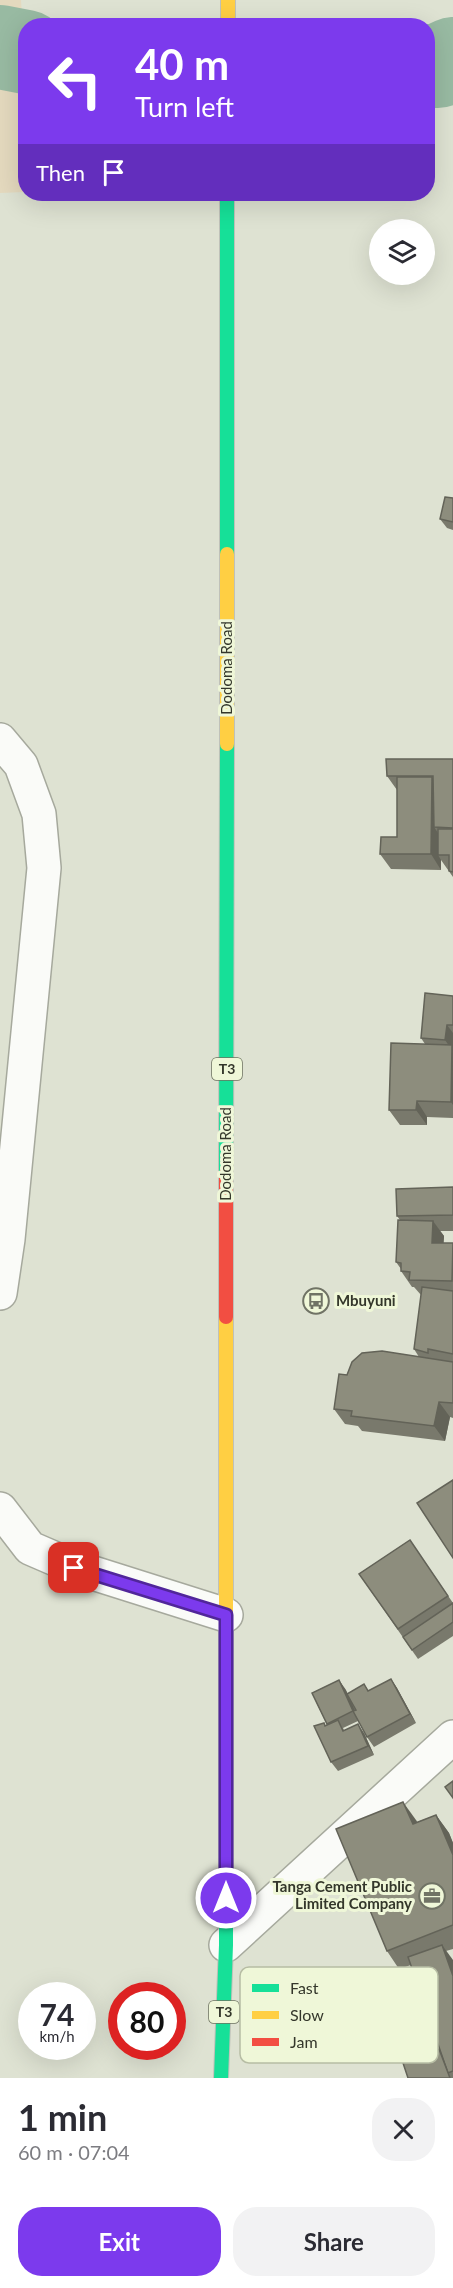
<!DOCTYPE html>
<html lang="en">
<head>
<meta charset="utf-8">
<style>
	:root { --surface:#fff; --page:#f2f2f3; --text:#2b2b33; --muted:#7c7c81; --accent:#7c3aed }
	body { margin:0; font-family:Lato,sans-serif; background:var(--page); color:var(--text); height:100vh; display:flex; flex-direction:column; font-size:22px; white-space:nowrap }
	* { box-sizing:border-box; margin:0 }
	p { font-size:20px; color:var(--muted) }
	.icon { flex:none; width:33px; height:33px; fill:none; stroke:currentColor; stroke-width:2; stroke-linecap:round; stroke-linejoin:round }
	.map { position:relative; height:2078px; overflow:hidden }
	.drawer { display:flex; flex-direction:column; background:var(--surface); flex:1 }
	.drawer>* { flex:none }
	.banner { position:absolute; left:18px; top:18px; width:417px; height:183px; border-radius:24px; box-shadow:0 6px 24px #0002; background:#7c3aed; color:#fff; overflow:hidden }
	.controls { position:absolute; left:369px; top:219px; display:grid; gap:12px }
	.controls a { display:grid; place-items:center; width:66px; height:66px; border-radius:50%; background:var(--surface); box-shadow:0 6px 24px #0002; font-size:30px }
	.speed { position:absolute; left:18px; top:1982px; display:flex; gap:12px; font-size:30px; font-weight:700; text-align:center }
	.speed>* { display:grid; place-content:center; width:78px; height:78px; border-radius:50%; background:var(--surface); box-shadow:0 6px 24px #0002; line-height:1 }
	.speed small { font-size:15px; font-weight:400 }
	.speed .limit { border:9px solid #d22; background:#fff; color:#111 }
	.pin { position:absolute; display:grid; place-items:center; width:51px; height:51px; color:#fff; margin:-26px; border-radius:12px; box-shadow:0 3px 9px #0006 }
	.me { position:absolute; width:66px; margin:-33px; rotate:0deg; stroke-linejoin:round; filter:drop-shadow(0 0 4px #0008) }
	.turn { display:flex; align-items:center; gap:21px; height:126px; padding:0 18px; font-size:27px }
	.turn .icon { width:78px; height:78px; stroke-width:2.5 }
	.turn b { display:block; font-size:42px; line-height:51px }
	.then { display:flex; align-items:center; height:57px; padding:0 18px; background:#0003; gap:12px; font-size:22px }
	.round { display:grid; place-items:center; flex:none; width:63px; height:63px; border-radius:24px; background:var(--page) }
	.head { display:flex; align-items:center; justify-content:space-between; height:102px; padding:0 18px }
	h1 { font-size:36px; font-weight:700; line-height:45px }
	.cta { display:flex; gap:12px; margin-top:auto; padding:12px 18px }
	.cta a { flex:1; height:69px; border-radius:24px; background:var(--accent); color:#fff; font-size:24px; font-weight:700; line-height:69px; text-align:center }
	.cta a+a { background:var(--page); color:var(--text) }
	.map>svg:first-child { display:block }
	.grass { fill:#e4d9be }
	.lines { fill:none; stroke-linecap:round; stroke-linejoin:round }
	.river { stroke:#98baa2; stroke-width:84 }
	.street-casing { stroke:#a6a99d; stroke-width:36 }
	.fast-casing { stroke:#bfc1b9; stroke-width:16 }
	.slow-casing { stroke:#bfc1b9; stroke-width:16 }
	.jam-casing { stroke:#bfc1b9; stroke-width:16 }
	.street { stroke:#fafbf8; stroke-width:33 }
	.fast { stroke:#16e098; stroke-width:14 }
	.slow { stroke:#ffcf43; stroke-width:14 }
	.jam { stroke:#f24e42; stroke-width:14 }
	.wall { fill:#79796c }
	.shaded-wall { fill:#636358 }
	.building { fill:#8d8d7d; stroke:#636358; stroke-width:1.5 }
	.route-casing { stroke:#51269a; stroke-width:15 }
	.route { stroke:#7c3aed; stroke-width:10 }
	.labels { text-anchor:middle; stroke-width:6; stroke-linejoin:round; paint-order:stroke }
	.shield { fill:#eff7d8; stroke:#6c715f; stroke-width:1.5 }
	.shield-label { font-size:14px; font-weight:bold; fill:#34372b }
	.street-label { font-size:15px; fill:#34372b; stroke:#eff7d8 }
	.poi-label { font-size:15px; font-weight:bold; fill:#34372b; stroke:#eff7d8; text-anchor:start }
	.key { fill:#eff7d8; stroke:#b7bda4; stroke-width:1.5 }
	.key-label { font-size:16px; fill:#34372b }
</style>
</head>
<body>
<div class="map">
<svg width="453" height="2078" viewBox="0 0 453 2078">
	<rect width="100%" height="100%" fill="#dee2d2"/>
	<!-- grass -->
	<path class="grass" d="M0 0H21L26 85 25 192 0 193Z"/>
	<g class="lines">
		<!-- river -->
		<g class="river">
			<path d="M0 47 26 52"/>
			<path d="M428 66H438L453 59"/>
		</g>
		<!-- street casing -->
		<g class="street-casing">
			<g id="street">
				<path d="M0 740 21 765 39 814 44 868 8 1239 0 1293"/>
				<path d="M0 1509 30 1548 74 1567 226 1615"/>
				<path d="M226 1945 453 1737"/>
			</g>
		</g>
		<!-- fast casing -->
		<g class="fast-casing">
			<g id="fast">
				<path d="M227 554V194"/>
				<path d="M226 1174 227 744"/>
				<path d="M221 2078 226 1945V1673"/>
			</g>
		</g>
		<!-- slow casing -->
		<g class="slow-casing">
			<g id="slow">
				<path d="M228 0V26"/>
				<path d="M227 744V554"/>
				<path d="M226 1673V1317"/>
			</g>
		</g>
		<!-- jam casing -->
		<g class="jam-casing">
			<path id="jam" d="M226 1317V1174"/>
		</g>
		<!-- street -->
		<use href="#street" class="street"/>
		<!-- fast -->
		<use href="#fast" class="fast"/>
		<!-- slow -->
		<use href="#slow" class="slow"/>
		<!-- jam -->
		<use href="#jam" class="jam"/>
	</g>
	<!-- wall -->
	<g class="wall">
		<path d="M453 498V530L447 528 440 519Z"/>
		<path d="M453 759V877L441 860V870L391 869 380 854 397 837V790L387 776Z"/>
		<path d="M453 996V1118L427 1117V1125H400L389 1110 425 1044 421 1038Z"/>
		<path d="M453 1187V1231H440L444 1236 443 1243H453V1418L450 1417 445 1441 362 1431 358 1426 345 1424 334 1409 347 1375 419 1357 414 1349 421 1295 414 1287H412L401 1271V1269L396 1262 400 1220 397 1216Z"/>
		<path d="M410 1540 453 1603V1636L418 1659 359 1574Z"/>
		<path d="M391 1679 397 1688 416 1723 374 1747 367 1737 358 1721 343 1728 344 1730 364 1733 374 1755 338 1771 331 1762 326 1726 327 1725 312 1693 339 1680 348 1694 364 1684 369 1691Z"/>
		<path d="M436 1815 449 1833 453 1843V1949L446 1951 453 1962V2078H408L439 2049 429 2018 420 2021 409 2006 416 1980 411 1965 399 1969 387 1951 416 1820 417 1822Z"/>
	</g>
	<!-- shaded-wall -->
	<g class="shaded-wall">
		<path d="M432 777 443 793 434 827 442 839 438 855 441 860V870L431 854Z"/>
		<path d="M447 1025 453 1033V1105L451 1102 452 1050 445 1040Z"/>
		<path d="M417 1101 427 1117V1125L416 1110Z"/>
		<path d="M433 1221 444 1236 443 1258 432 1243Z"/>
		<path d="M439 1402 450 1417 445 1441 434 1426Z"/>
		<path d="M391 1679 397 1688 416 1723 410 1714Z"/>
		<path d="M339 1680 346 1690 359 1720 353 1711Z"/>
		<path d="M358 1724 364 1733 374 1755 368 1746Z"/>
		<path d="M403 1802 416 1820 426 1842 413 1824Z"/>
		<path d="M436 1815 449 1833 453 1843V1855Z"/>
		<path d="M442 1945 453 1960V1976Z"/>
	</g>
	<!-- building -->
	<g class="building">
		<path d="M445 497 453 498V522L440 519Z"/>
		<path d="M386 759H453V828L434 827 433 776H387Z"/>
		<path d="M397 777H432L431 854H380L381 837H397Z"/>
		<path d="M438 829H453V872L449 871V855H438Z"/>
		<path d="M425 993 453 996V1025H447L445 1040 421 1038Z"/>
		<path d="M391 1043 452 1045 451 1102 417 1101 416 1110H389Z"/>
		<path d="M453 1187V1215L397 1216 396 1189Z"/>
		<path d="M398 1220 433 1221 432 1243H453L452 1281 409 1280 410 1272 401 1271V1263L396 1262Z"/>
		<path d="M422 1287 453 1291V1354L428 1349V1353L414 1349Z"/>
		<path d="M382 1351 453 1362V1403L439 1402 434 1426 351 1416 352 1411 334 1409 339 1374 347 1375 352 1362 362 1353Z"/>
		<path d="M453 1480V1558L417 1503Z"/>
		<path d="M410 1540 448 1596 398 1629 359 1574Z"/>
		<path d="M453 1603V1622L412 1650 403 1637Z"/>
		<path d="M391 1679 410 1714 367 1737 353 1711 356 1710 347 1694 364 1684 368 1691Z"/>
		<path d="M339 1680 353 1711 327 1724 312 1693Z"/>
		<path d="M338 1720 343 1731 358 1724 368 1746 331 1762 314 1726 324 1723 325 1726Z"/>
		<path d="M453 1781V1798L445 1787Z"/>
		<path d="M403 1802 413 1824 436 1815 453 1855V1925L387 1951 336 1829Z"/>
		<path d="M442 1945 453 1976V2071L448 2073 423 2001 409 2006 402 1984 416 1980 408 1957Z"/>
		<path d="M439 2049 450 2078H408L403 2063Z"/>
	</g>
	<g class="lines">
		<!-- route casing -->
		<g class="route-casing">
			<path id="route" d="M74 1568 226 1615V1898"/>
		</g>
		<!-- route -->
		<use href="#route" class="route"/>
	</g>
	<!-- icons -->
	<defs>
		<g id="bus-ring" transform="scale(1.35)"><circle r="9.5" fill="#eff7d8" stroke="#707365" stroke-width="1.5"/><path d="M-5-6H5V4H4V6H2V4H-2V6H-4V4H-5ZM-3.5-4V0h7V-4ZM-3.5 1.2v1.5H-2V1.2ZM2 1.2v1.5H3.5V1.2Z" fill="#707365"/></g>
		<g id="office-ring" transform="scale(1.35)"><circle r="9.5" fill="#eff7d8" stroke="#707365" stroke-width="1.5"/><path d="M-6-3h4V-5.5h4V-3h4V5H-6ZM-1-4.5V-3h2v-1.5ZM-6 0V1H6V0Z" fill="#707365"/></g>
	</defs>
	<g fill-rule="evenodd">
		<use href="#bus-ring" x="316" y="1301"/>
		<use href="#office-ring" x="432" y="1896"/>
	</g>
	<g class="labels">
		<!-- shield labels -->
		<g class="shield">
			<rect x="212" y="1058" width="30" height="22" rx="4.5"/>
			<rect x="209" y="2001" width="30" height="22" rx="4.5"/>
		</g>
		<g class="shield-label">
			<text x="227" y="1074">T3</text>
			<text x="224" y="2017">T3</text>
		</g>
		<!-- street labels -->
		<g class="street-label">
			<text transform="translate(227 668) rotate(-90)" y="5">Dodoma Road</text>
			<text transform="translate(226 1154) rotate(-90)" y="5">Dodoma Road</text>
		</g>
		<!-- poi labels -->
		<g class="poi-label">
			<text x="336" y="1306">Mbuyuni</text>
			<text x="412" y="1892" text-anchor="end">Tanga Cement Public<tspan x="412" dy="17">Limited Company</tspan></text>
		</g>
	</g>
	<!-- legend -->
	<rect x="240" y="1967" width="198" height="96" rx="9" class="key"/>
	<rect x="252" y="1984" width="27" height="8" fill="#16e098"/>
	<rect x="252" y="2011" width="27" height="8" fill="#ffcf43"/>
	<rect x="252" y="2038" width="27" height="8" fill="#f24e42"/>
	<g class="key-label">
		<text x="290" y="1994">Fast</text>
		<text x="290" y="2021">Slow</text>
		<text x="290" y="2048">Jam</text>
	</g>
</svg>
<div class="controls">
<a><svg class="icon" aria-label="layers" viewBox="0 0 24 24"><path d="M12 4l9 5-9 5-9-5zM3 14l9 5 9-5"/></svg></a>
</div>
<div class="speed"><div>74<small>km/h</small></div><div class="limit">80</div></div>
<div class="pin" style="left:74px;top:1568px;background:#d93025"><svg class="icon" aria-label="arrive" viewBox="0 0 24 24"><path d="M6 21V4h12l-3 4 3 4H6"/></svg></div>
<svg class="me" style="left:226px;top:1898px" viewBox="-20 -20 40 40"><circle r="17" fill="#7c3aed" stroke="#fff" stroke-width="3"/><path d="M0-11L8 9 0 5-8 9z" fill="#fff"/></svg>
<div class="banner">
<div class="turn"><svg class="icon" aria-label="left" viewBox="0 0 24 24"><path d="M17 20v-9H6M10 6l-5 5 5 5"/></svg><div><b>40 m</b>Turn left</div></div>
<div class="then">Then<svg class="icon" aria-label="arrive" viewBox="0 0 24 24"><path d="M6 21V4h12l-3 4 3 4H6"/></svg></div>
</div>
</div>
<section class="drawer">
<div class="head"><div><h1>1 min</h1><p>60 m · 07:04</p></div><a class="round"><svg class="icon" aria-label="close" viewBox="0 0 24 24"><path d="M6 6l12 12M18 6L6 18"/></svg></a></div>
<div class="cta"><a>Exit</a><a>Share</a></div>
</section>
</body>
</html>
